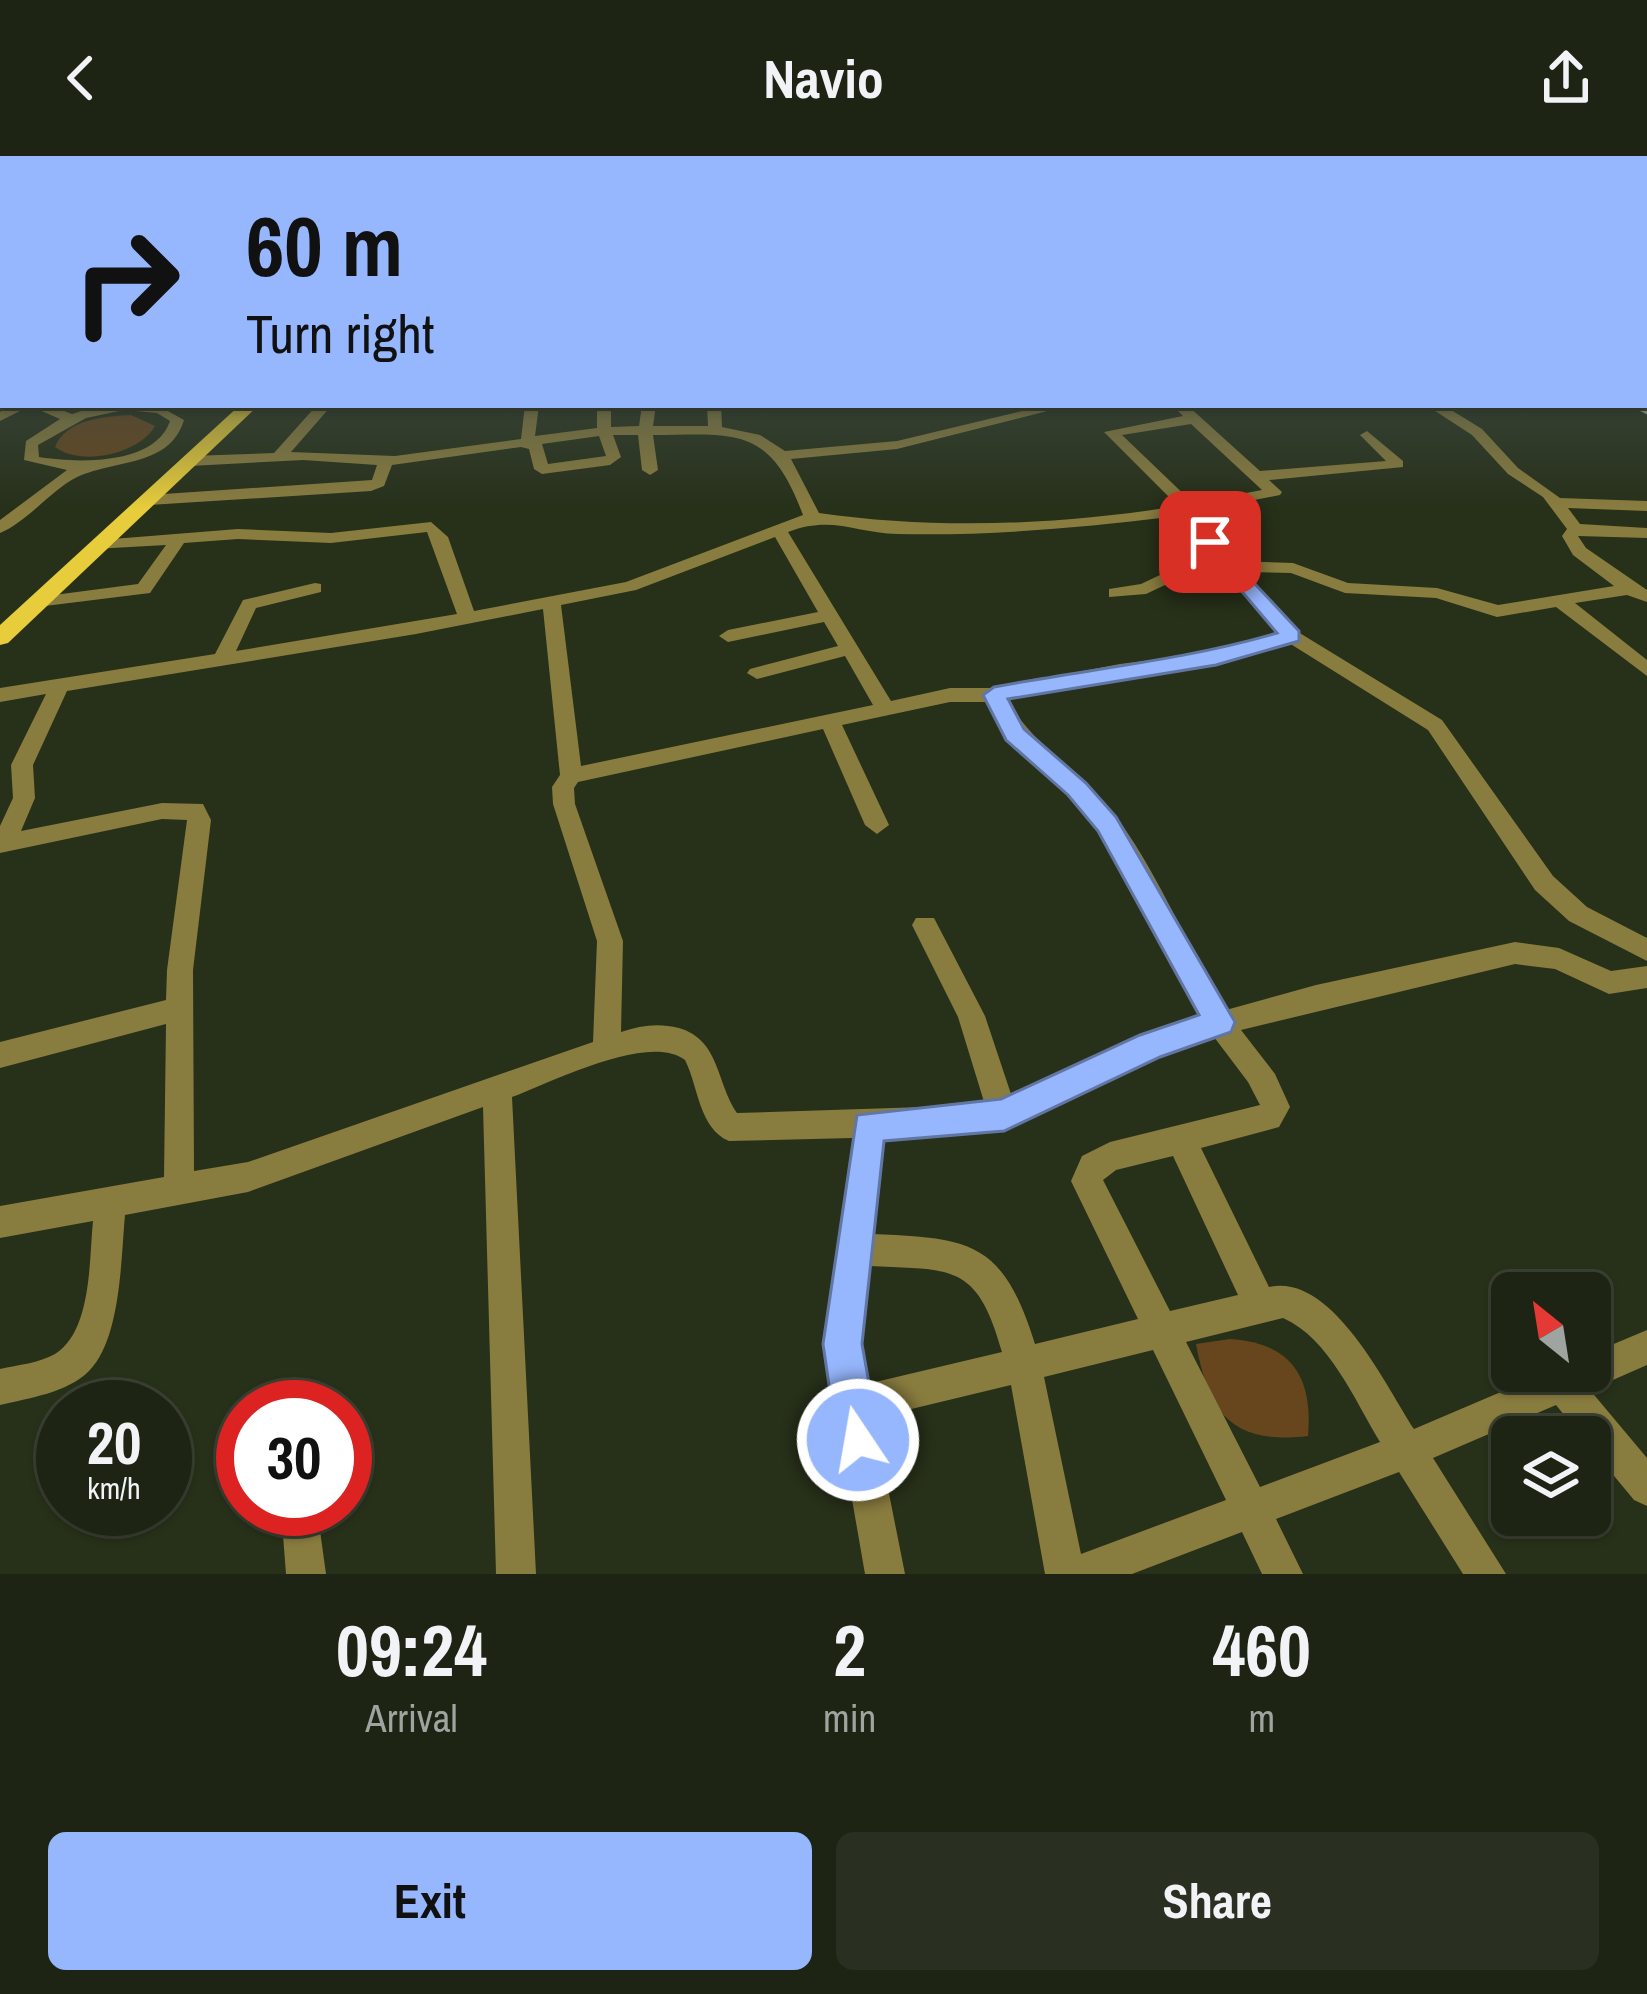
<!DOCTYPE html>
<html lang="en">
<head>
<meta charset="utf-8">
<style>
	:root { --surface:#1d2413; --page:#2a3021; --text:#f1f3f6; --muted:#a0a4a0; --line:#3b4133; --accent:#96b6fd }
	body { margin:0; font-family:"Archivo Narrow",sans-serif; background:var(--page); color:var(--text); height:100vh; display:flex; flex-direction:column; font-size:45px; white-space:nowrap }
	* { box-sizing:border-box; margin:0 }
	p { font-size:39px; color:var(--muted) }
	.icon { flex:none; width:66px; height:66px; fill:none; stroke:currentColor; stroke-width:2; stroke-linecap:round; stroke-linejoin:round }
	.map { position:relative; height:1418px; overflow:hidden }
	.sheet { display:flex; flex-direction:column; background:var(--surface); flex:1 }
	.sheet>* { flex:none }
	.top-card { position:absolute; left:0px; top:0px; width:1647px; height:252px; box-shadow:0 3px 9px #0004,0 0 0 3px var(--line); background:#96b6fd; color:#111; overflow:hidden }
	.needle { width:78px; rotate:330deg }
	.tools { position:absolute; left:1491px; top:1116px; display:grid; gap:24px }
	.tools a { display:grid; place-items:center; width:120px; height:120px; border-radius:18px; background:var(--surface); box-shadow:0 3px 9px #0004,0 0 0 3px var(--line); font-size:60px }
	.speed { position:absolute; left:36px; top:1224px; display:flex; gap:24px; font-size:60px; font-weight:700; text-align:center }
	.speed>* { display:grid; place-content:center; width:156px; height:156px; border-radius:50%; background:var(--surface); box-shadow:0 3px 9px #0004,0 0 0 3px var(--line); line-height:1 }
	.speed small { font-size:30px; font-weight:400 }
	.speed .limit { border:18px solid #d22; background:#fff; color:#111 }
	.pin { position:absolute; display:grid; place-items:center; width:102px; height:102px; color:#fff; margin:-51px; border-radius:24px; box-shadow:0 6px 18px #0006 }
	.me { position:absolute; width:132px; margin:-66px; rotate:348deg; stroke-linejoin:round; filter:drop-shadow(0 0 9px #0008) }
	.turn { display:flex; align-items:center; gap:42px; height:252px; padding:0 48px; font-size:54px }
	.turn .icon { width:156px; height:156px; stroke-width:2.5 }
	.turn b { display:block; font-size:84px; line-height:102px }
	.eta { display:flex; justify-content:space-evenly; align-items:center; height:204px; text-align:center }
	.eta b { font-size:72px; font-weight:700; line-height:84px }
	.primary-button { display:flex; gap:24px; margin-top:auto; padding:24px 48px }
	.primary-button a { flex:1; height:138px; border-radius:18px; background:var(--accent); color:#111; font-size:48px; font-weight:700; line-height:138px; text-align:center }
	.primary-button a+a { background:var(--page); color:var(--text) }
	header { display:flex; justify-content:space-between; align-items:center; height:156px; padding:0 48px; background:var(--surface); font-size:54px; font-weight:700 }
	.map>svg:first-child { display:block }
	.green { fill:#67461d }
	.lines { fill:none; stroke-linecap:round; stroke-linejoin:round }
	.minor { fill:#897c3f; fill-rule:evenodd }
	.primary { fill:#e7cc3b; fill-rule:evenodd }
	.rail { stroke:#b6bdac; stroke-width:4.5 }
	.route { fill:#96b6fd; stroke:#6276a4; stroke-width:3 }
</style>
</head>
<body>
<header><svg class="icon" aria-label="back" viewBox="0 0 24 24"><path d="M15 5l-7 7 7 7"/></svg>Navio<svg class="icon" aria-label="share" viewBox="0 0 24 24"><path d="M12 15V3M7 8l5-5 5 5M5 13v7h14v-7"/></svg></header>
<div class="map">
<svg width="1647" height="1418" viewBox="0 0 1647 1418">
	<rect width="100%" height="100%" fill="#273019"/>
	<!-- green -->
	<g class="green">
		<path d="M131 259 155 270C139 298 81 311 55 291 65 264 105 260 131 259Z"/>
		<path d="M1230 1183C1291 1187 1313 1220 1308 1280 1231 1289 1209 1257 1196 1188Z"/>
	</g>
	<g class="lines">
		<!-- minor -->
		<g class="minor">
			<path d="M0 230 3 231V240L0 239Z"/>
			<path d="M13 249H49L72 258 100 249H157L184 264C169 314 108 302 70 325 46 340 26 366 0 377V364L67 314 24 304 26 285 60 263 30 250 0 265V256ZM124 254 157 257 170 265C155 310 76 307 39 301L38 289 86 262Z"/>
			<path d="M317 249H332L291 296 395 300 521 283 525 249H539L535 280 597 272V249H611V271L639 270 642 249H656L653 270H708L707 249H721L722 271 760 279 785 295 897 285 1047 249H1071L897 293 791 303 819 357C937 374 1060 369 1178 350L1104 276 1183 260 1172 249H1187L1260 315 1386 305 1360 279 1367 275 1403 305V311L1269 324 1282 336 1280 339 1185 358 1236 405 1293 407 1348 427 1437 432 1498 449 1614 430 1573 399 1562 380 1567 373 1543 341 1508 318 1472 279 1426 249H1443L1482 273 1518 312 1560 342 1647 345V355L1568 352 1580 368 1647 372V382L1578 380 1586 392 1647 434V446L1627 439 1575 447 1647 504V520L1556 451 1497 461 1436 442 1345 437 1291 417 1245 416 1298 476 1442 564 1553 720 1587 751 1647 782V805L1569 765 1535 734 1428 574 1289 487C1196 514 1101 524 1006 543 1035 592 1087 620 1120 666 1162 725 1188 793 1226 854L1316 829 1515 786 1559 792 1611 815 1647 810V832L1609 838 1555 813 1515 808 1241 874 1275 918 1290 951 1279 971 1201 992 1269 1131C1332 1116 1386 1230 1414 1273L1550 1215H1590V1198L1647 1174V1209L1590 1234 1647 1302V1350L1634 1344 1590 1291V1281H1582L1556 1249 1433 1302 1506 1418H1463L1399 1316 1276 1363 1303 1418H1262L1242 1376 1132 1418H1045L1011 1229 874 1262 905 1418H865L825 1188 853 982 729 985C699 973 698 929 685 904 649 876 552 926 512 941L536 1418H496L483 951 248 1036 125 1059C121 1102 121 1183 89 1215 67 1237 29 1242 0 1249V1213C18 1209 39 1207 55 1198 92 1175 89 1104 93 1065L0 1082V1050L164 1021 166 868 0 912V886L166 844 167 814 187 664 162 663 0 697V670L13 642 11 609 46 538 0 546V532L215 498 243 444 315 427 321 428V436L256 452 236 495 457 458 427 376 331 387 238 383 184 387 150 437 37 451 31 450V442L138 428 166 389 94 393 92 389 100 384 238 373 331 377 431 366 448 381 474 455 626 426 803 359C770 270 737 278 653 279L658 314 650 319 642 314 638 279H613L621 301 610 309 542 318 534 313 529 293 521 291 392 309 384 330 371 335 149 349 141 344 149 339 372 324 377 309 303 304 190 310 182 305 190 300 274 297ZM1191 268 1262 334 1193 347 1122 279ZM599 280 606 300 548 308 542 288ZM1169 361 1223 412 1160 419 1141 428 1109 433V441L1146 438 1165 429 1232 422 1279 478 1215 496 1120 508 994 532H950L891 545 788 376C832 359 855 377 898 378 989 380 1079 372 1169 361ZM775 381 818 456 728 474 719 480 728 486 824 466 838 490 750 513 747 517 757 523 845 500 873 549 581 610 561 449 636 434ZM543 453 560 619 552 631 553 648 597 785 593 886 248 1006 194 1015 193 814 211 664 203 648 162 647 21 675 35 642 33 609 67 535 416 478ZM950 546H988C1017 599 1070 629 1104 679 1143 736 1166 801 1201 860L1171 869 1012 941 985 860 934 762H916L912 769 958 861 985 949 737 957C716 926 720 884 679 872 659 867 641 869 621 876L623 785 575 648 574 632 578 626 823 573 865 669 877 678 889 669 842 569ZM1214 881 1248 926 1260 949 1110 986 1082 1000 1071 1025 1138 1163 1035 1188C1003 1086 972 1082 872 1078L883 981 979 978 1003 973 1186 889ZM1173 1000 1238 1139 1170 1155 1103 1024 1116 1014ZM869 1110C953 1114 977 1107 1002 1196L867 1228 859 1188ZM1283 1162C1329 1182 1355 1245 1380 1286L1260 1331 1186 1186ZM1153 1194 1226 1344 1081 1398 1044 1221Z"/>
			<path d="M281 1353H317L326 1418H286Z"/>
		</g>
		<!-- primary -->
		<path class="primary" d="M240 249H259L8 487 0 489V469Z"/>
		<!-- rail -->
		<path class="rail" d="M1633 249 1647 256"/>
	</g>
	<!-- sky -->
	<linearGradient id="sky" x2="0" y2="1"><stop stop-color="#151a0e"/><stop offset="0.44" stop-color="#414e49"/><stop offset="1" stop-color="#414e49" stop-opacity="0"/></linearGradient>
	<rect width="1647" height="353" fill="url(#sky)"/>
	<!-- route -->
	<path class="route" d="M1210 380 1299 475V485L1216 509 1008 543 1024 573 1086 627 1116 661 1235 866 1231 876 1160 901 1004 975 884 985 862 1188 879 1284 873 1299 858 1305 844 1299 837 1284 823 1188 857 959 1001 943 1140 879 1199 859 1098 675 1068 639 1006 584 983 539 994 531C1089 513 1185 504 1277 477L1200 386Z"/>
</svg>
<div class="tools">
<a><svg class="needle" viewBox="-14 -14 28 28"><path d="M0-13l5 13h-10z" fill="#e53935"/><path d="M0 13l5-13h-10z" fill="#a0a4a0"/></svg></a>
<a><svg class="icon" aria-label="layers" viewBox="0 0 24 24"><path d="M12 4l9 5-9 5-9-5zM3 14l9 5 9-5"/></svg></a>
</div>
<div class="speed"><div>20<small>km/h</small></div><div class="limit">30</div></div>
<div class="pin" style="left:1210px;top:386px;background:#d93025"><svg class="icon" aria-label="arrive" viewBox="0 0 24 24"><path d="M6 21V4h12l-3 4 3 4H6"/></svg></div>
<svg class="me" style="left:858px;top:1284px" viewBox="-20 -20 40 40"><circle r="17" fill="#96b6fd" stroke="#fff" stroke-width="3"/><path d="M0-11L8 9 0 5-8 9z" fill="#fff"/></svg>
<div class="top-card">
<div class="turn"><svg class="icon" aria-label="right" viewBox="0 0 24 24"><path d="M7 20v-9h11M14 6l5 5-5 5"/></svg><div><b>60 m</b>Turn right</div></div>
</div>
</div>
<section class="sheet">
<div class="eta">
<div><b>09:24</b><p>Arrival</p></div>
<div><b>2</b><p>min</p></div>
<div><b>460</b><p>m</p></div>
</div>
<div class="primary-button"><a>Exit</a><a>Share</a></div>
</section>
</body>
</html>
